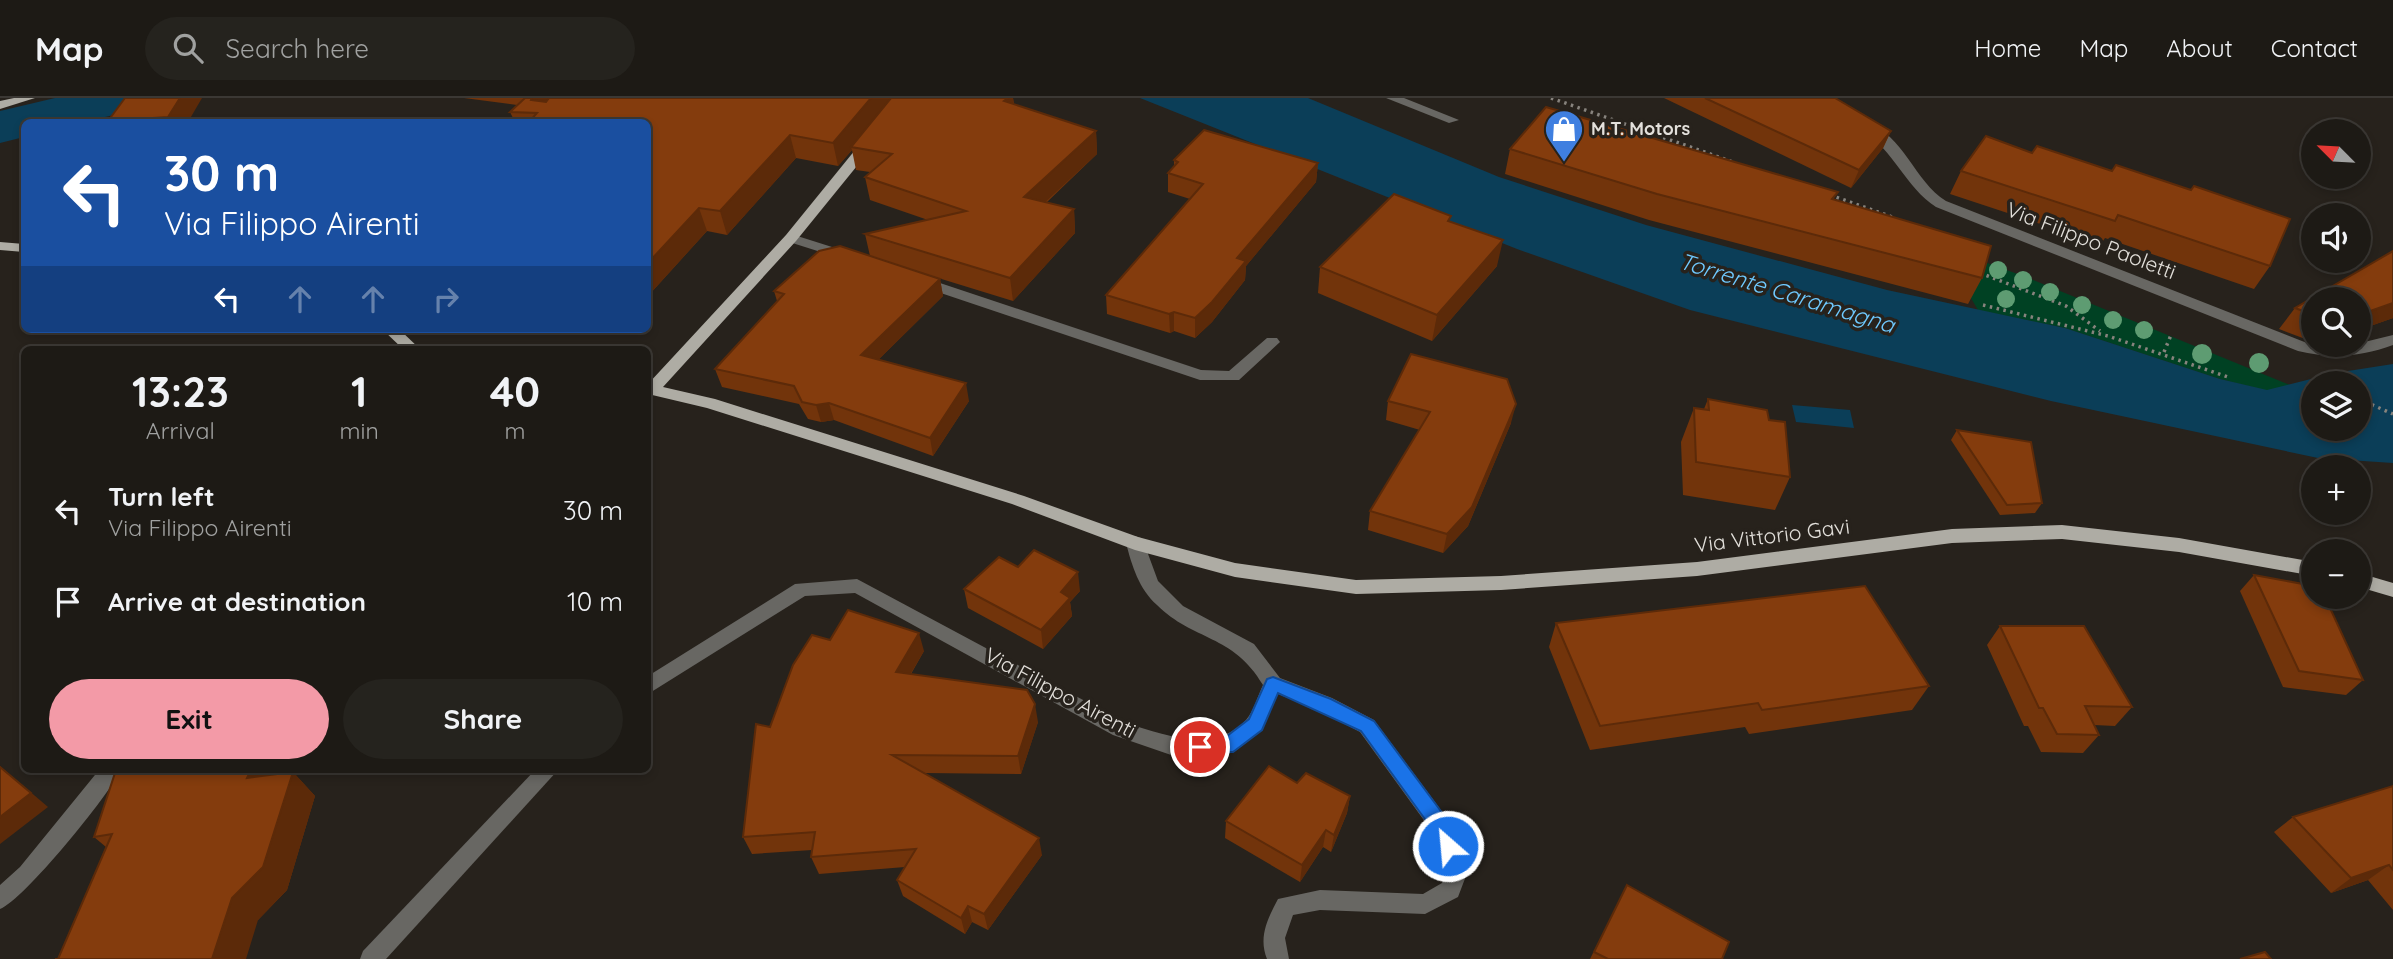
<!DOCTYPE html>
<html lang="en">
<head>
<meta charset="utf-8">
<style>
	:root { --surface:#1d1a15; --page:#25231e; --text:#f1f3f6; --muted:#a0a1a0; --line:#3b3834; --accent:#f39aa7 }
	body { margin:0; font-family:Quicksand,sans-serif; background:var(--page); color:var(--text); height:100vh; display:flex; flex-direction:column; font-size:26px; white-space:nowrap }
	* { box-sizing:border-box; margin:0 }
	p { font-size:23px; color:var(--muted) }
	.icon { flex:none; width:38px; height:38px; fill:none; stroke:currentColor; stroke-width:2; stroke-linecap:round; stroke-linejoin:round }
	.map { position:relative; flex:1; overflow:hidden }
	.panel { position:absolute; left:21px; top:248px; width:630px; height:427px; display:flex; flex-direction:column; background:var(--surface); border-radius:10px; box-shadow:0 4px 10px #0003,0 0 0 2px var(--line) }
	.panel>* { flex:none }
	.hud { position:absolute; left:21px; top:21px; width:630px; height:214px; border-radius:10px; box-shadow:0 4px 10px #0003,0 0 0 2px var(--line); background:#1a4fa0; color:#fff; overflow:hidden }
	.needle { width:46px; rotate:294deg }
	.fabs { position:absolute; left:2301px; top:21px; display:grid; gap:14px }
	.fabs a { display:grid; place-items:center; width:70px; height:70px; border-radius:50%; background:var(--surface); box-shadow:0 4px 10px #0003,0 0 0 2px var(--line); font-size:35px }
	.pin { position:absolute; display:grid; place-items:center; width:60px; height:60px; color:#fff; margin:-30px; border:4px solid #fff; border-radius:50%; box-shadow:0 2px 7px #0007 }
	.me { position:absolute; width:77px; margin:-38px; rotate:333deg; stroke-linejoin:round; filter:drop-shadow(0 0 5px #0008) }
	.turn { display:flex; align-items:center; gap:24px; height:147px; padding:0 28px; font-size:32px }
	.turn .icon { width:91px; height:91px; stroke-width:2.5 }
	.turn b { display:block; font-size:49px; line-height:60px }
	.lanes { display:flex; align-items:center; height:66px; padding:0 28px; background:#0003; justify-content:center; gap:35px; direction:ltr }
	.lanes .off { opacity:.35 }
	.eta { display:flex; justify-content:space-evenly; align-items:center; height:119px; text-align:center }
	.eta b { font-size:42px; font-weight:700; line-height:49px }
	.primary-button { display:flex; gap:14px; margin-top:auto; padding:14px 28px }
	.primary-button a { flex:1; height:80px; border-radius:42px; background:var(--accent); color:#111; font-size:28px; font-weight:700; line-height:80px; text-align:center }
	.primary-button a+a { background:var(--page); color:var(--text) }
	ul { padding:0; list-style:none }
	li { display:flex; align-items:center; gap:21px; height:91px; padding:0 28px }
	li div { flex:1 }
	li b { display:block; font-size:26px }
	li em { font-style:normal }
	header { display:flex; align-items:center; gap:42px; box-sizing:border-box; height:98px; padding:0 35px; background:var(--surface); border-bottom:2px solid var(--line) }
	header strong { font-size:33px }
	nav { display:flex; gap:38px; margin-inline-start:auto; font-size:24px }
	.search { width:490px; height:63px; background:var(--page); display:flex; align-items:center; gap:18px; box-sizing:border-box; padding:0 24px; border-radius:38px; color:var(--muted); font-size:26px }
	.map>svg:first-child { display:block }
	.green { fill:#004123 }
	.water { fill:#0b3e58; fill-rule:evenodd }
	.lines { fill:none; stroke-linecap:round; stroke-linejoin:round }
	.path { stroke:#87837d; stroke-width:3.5; stroke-dasharray:2.5 4.5; stroke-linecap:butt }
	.minor { fill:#686763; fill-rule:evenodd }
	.major { fill:#aeaca4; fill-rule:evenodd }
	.tree { fill:#5e9c72 }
	.wall { fill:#72340b }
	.shaded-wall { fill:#5c2a09 }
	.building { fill:#843c0d; stroke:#5c2a09; stroke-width:2 }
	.route { fill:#1a73e8; stroke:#114b97; stroke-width:2 }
	.labels { text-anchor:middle; stroke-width:7; stroke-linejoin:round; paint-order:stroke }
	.far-poi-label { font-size:18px; font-weight:bold; fill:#e3e0db; stroke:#27221c; text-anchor:start }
	.street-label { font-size:21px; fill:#e3e0db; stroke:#27221c }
	.water-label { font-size:23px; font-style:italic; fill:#6fcaff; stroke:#27221c }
</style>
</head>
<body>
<header>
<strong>Map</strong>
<div class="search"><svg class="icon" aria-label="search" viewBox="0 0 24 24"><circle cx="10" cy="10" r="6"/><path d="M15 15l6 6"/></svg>Search here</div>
<nav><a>Home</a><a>Map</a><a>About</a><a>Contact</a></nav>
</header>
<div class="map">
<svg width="2393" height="861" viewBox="0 0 2393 861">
	<rect width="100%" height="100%" fill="#27221c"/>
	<!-- green -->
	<path class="green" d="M1940 148 2026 179 2290 287 2268 293 2220 281 2065 230 1978 212Z"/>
	<!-- water -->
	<g class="water">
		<path d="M55 0H189L83 24H24V39L0 45V13Z"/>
		<path d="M1140 0H1308L1499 79 1646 127 1887 192 2065 230 2220 281 2267 292 2335 275 2393 266V365L2318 360 2051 303 1690 212 1517 151ZM2314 285H2359V331H2314Z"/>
		<path d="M1792 307 1850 312 1854 330 1796 324Z"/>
	</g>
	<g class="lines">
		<!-- path -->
		<g class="path">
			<path d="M1551 0 1733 64"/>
			<path d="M1830 97 1895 120"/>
			<path d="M1980 175 2066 208 2100 233"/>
			<path d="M1983 207 2108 238 2231 280"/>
			<path d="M2164 254 2171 237"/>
			<path d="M2359 301 2393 316"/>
		</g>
		<!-- minor -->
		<g class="minor">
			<path d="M1386 0H1404L1459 22 1449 25Z"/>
			<path d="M1867 25C1904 37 1914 83 1946 103L2307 245 2348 248 2393 237V247C2361 259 2330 261 2298 253L1936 109C1905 89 1894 52 1862 32V26Z"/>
			<path d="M791 136 851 155 853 158 846 162 786 143 784 140Z"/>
			<path d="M919 178 1201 272 1229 273 1267 240H1277L1280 244 1239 282H1200L914 186V180Z"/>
			<path d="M1135 438 1141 440 1144 445 1158 483 1183 508 1254 546 1280 580 1332 600 1374 622 1446 719 1469 770 1458 799 1425 816 1320 812 1293 817 1285 840 1289 861H1267C1258 839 1268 820 1278 801L1320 792 1423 796 1442 785 1447 770 1431 732 1360 634 1318 612 1278 596 1262 632 1234 654 1174 658 1113 637 855 495 805 498 648 596V578L795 486 857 481 1126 625C1165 637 1214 656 1246 622 1254 613 1258 597 1263 587 1233 536 1193 543 1157 507 1139 491 1132 468 1126 445L1129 440Z"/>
			<path d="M99 672H121C109 697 24 802 0 811V787L20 769Z"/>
			<path d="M535 672H558L386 861H360L363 853Z"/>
		</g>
		<!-- major -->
		<g class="major">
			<path d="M14 0H35L0 11V3Z"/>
			<path d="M869 40 874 41V47L796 143 663 289 715 301 1024 398 1138 439 1235 465 1356 482 1501 478 1697 464 1952 431 2062 427 2179 440 2314 464V478L2179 454 2062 441 1952 445 1697 478 1501 492 1356 496 1235 479 1135 452 1012 406 707 310 648 296V286L786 137 864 41Z"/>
			<path d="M0 144 24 146V154L0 152Z"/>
			<path d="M382 231H399L421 252H404Z"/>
			<path d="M2359 475 2393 485V499L2359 489Z"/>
		</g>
	</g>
	<!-- trees -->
	<g class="tree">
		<circle cx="1998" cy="172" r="9"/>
		<circle cx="2023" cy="182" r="9"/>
		<circle cx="2050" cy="194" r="9"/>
		<circle cx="2006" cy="201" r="9"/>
		<circle cx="2082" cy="207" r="9"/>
		<circle cx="2113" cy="222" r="9"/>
		<circle cx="2144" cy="232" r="9"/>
		<circle cx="2202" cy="256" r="10"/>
		<circle cx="2259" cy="265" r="10"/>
	</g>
	<!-- wall -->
	<g class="wall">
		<path d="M125 0 188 24H109L108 23Z"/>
		<path d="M464 0H1013L1014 6 1096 33 1097 56 1046 105 1074 111 1075 135 1013 203 935 179 940 181 943 198 878 262 969 303 933 358 834 322 821 324 808 321 799 306 722 289 715 271 777 203 774 193 870 158 865 136 928 122 870 102 865 79 870 74 856 72 852 52 838 68 796 60 727 137 707 133 648 198V24H515L510 14 517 7Z"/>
		<path d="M1664 0H1835L1891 33 1883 50 1851 90Z"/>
		<path d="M1986 38 2270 168 2254 191 2105 140 2101 146 1950 96 1961 73Z"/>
		<path d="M1510 51 1834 102 1982 180 1968 206 1649 122 1505 76Z"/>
		<path d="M1174 62 1318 65 1316 84 1246 168 1245 182 1212 224 1195 240 1174 233 1170 235 1107 216 1106 197 1190 101 1168 94V75L1174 68Z"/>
		<path d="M1450 124 1497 168 1432 243 1318 195 1320 169Z"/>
		<path d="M2393 153V220L2359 232V201H2314V243L2308 242 2279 231 2295 210Z"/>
		<path d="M1708 301 1769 322 1790 379 1775 412 1683 397 1681 344 1694 310 1704 311Z"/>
		<path d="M1388 303 1511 325 1468 428 1443 455 1368 432 1370 413 1420 332 1386 322Z"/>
		<path d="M1957 332 2042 405 2035 415 2000 417 1951 342Z"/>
		<path d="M1018 469 1080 493 1070 504 1072 518 1043 551 968 510 964 491Z"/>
		<path d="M2254 477 2363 582 2346 597 2283 589 2240 493Z"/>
		<path d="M1556 525 1929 588 1912 612 1749 636 1745 629 1590 652 1549 549Z"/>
		<path d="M2000 528 2132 609 2115 628 2094 627 2099 637 2083 655 2041 654 2028 628H2024L1987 547Z"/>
		<path d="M830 542 924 553 911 576 1038 624 1021 676 924 675 1042 757 988 832 972 824 965 836 903 798 897 782 905 769 819 776 811 759 812 752 752 756 743 739 770 629Z"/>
		<path d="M128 672H263L268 677 293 674 315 698 287 792 258 822 58 861 106 749 94 739Z"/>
		<path d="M1297 685 1350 698 1347 715 1331 754 1323 749 1300 784 1225 740 1226 723Z"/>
		<path d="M2393 688V812L2368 782 2331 795 2274 734 2293 719Z"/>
		<path d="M1627 787 1722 861H1590Z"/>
	</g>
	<!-- shaded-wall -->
	<g class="shaded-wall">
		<path d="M180 0H202L188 24H172L168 19Z"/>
		<path d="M532 0H559L540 24 531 2Z"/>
		<path d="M871 0H894L851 49 852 52 838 68 833 45Z"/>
		<path d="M996 0H1013L1015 18Z"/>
		<path d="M1096 33 1097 56 1026 122 1024 99Z"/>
		<path d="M1891 33 1883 50 1851 90 1859 72Z"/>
		<path d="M790 37 796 60 727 137 720 113Z"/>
		<path d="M1318 65 1316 84 1246 168 1245 182 1212 224 1195 240V220L1237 160Z"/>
		<path d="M699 110 707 133 648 198V165Z"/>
		<path d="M1074 111 1075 135 1013 203 1010 180Z"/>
		<path d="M1503 142 1497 168 1432 243 1437 217Z"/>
		<path d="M940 181 943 198 865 275 861 257Z"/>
		<path d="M2393 205V220L2359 232V217Z"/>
		<path d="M1174 214V233L1170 235 1169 216Z"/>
		<path d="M966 285 969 303 933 358 930 340Z"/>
		<path d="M829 305 834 322 821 324 816 307Z"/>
		<path d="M1516 306 1511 325 1468 428 1443 455 1447 436Z"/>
		<path d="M1078 474 1080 493 1070 504 1072 518 1043 551 1041 532 1061 494Z"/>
		<path d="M919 535 924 553 901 592 896 574Z"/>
		<path d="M1035 606 1038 624 1021 676 1018 658Z"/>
		<path d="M0 668 48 709 0 746Z"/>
		<path d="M251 672H263L278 688 247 680Z"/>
		<path d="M293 674 315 698 287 792 258 822 246 861H212L232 800Z"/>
		<path d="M1350 698 1347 715 1331 754 1334 737Z"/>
		<path d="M1326 732 1323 749 1300 784 1302 767Z"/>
		<path d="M1039 740 1042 757 988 832 984 816Z"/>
		<path d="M2389 767 2368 782 2331 795 2351 780Z"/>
		<path d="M968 808 972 824 965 836 961 820Z"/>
	</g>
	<!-- building -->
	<g class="building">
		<path d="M125 0H180L168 19 108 23Z"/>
		<path d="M525 0H532L531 2 546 4 549 0H871L833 45 790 37 720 113 699 110 648 165V24H529L537 15 510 14Z"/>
		<path d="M891 0H1008L1004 3 1096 33 1024 99 1074 111 1010 180 865 136 966 113 865 79 892 56 851 49Z"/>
		<path d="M1705 0H1835L1891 33 1859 72Z"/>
		<path d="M1546 9 1838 94 1832 101 1991 148 1982 180 1657 96 1510 51Z"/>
		<path d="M1204 32 1318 65 1237 160 1246 163 1212 204 1195 220 1174 214 1169 216 1106 197 1203 86 1168 75 1178 64 1174 62Z"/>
		<path d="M1986 38 2032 55 2037 48 2112 73 2116 67 2191 92 2194 88 2290 121 2270 168 2118 117 2115 123 1961 73Z"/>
		<path d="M1394 96 1451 118 1448 123 1503 142 1437 217 1320 169Z"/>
		<path d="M840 148 940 181 861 257 966 285 930 340 829 305 816 307 802 304 794 288 715 271 784 196 774 193 819 153Z"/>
		<path d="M2393 153V205L2359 217V201H2314V217L2295 210Z"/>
		<path d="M1411 256 1507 281 1516 306 1472 409 1447 436 1370 413 1430 314 1388 303Z"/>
		<path d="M1708 301 1767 312 1769 322 1785 324 1790 379 1696 364 1694 310 1709 312Z"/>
		<path d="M1957 332 2031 344 2042 405 2007 407Z"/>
		<path d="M1034 452 1078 474 1061 494 1070 500 1041 532 964 491 999 459 1018 469Z"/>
		<path d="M2254 477 2314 488V499H2325L2363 582 2299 573Z"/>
		<path d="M1865 488 1929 588 1762 612 1758 605 1600 628 1556 525Z"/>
		<path d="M848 512 919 535 896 574 1027 592 1035 606 1018 658 892 657 1039 740 984 816 968 808 961 820 897 782 916 751 811 759 815 734 743 739 756 626 770 629 793 567 812 537 830 542Z"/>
		<path d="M2000 528H2084L2132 609 2085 608 2099 637 2057 636 2043 610H2039Z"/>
		<path d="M1269 668 1297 685 1306 675 1350 698 1334 737 1326 732 1302 767 1226 723Z"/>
		<path d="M0 669 31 695 0 719Z"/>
		<path d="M128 672H251L247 680 293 674 263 769 232 800 212 861H55H58L112 736 94 739 115 675 127 673Z"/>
		<path d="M2393 688V772L2389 767 2351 780 2293 719Z"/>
		<path d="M1627 787 1729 844 1722 861H1608L1594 854Z"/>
		<path d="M2265 854 2271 861H2240Z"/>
	</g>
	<!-- route -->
	<path class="route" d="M1273 579 1331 601 1374 623 1446 720 1458 748 1455 755 1448 757 1442 755 1432 731 1361 633 1278 595 1262 632 1233 654H1194L1191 649 1194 643 1223 641 1249 621 1267 581Z"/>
	<!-- icons -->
	<defs>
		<g id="shop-pin" transform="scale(2.0125)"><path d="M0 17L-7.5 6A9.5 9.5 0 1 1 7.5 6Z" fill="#3f7fe0" stroke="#27221c"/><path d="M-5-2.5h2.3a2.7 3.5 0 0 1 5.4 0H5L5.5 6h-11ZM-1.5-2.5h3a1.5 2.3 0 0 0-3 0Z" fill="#fff"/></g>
	</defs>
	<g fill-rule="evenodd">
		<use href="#shop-pin" x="1564" y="31"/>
	</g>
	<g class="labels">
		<!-- far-poi labels -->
		<g class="far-poi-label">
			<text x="1591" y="37">M.T. Motors</text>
		</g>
		<!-- street labels -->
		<g class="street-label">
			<text transform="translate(2091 143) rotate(21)" y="7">Via Filippo Paoletti</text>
			<text transform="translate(1772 438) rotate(-7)" y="7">Via Vittorio Gavi</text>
			<text transform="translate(1060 595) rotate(28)" y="7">Via Filippo Airenti</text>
		</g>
		<!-- water labels -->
		<g class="water-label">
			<text transform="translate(1787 195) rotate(17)" y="8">Torrente Caramagna</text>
		</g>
	</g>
</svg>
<div class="fabs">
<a><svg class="needle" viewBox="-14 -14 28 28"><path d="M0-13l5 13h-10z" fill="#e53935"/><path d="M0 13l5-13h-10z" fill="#a0a1a0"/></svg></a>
<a><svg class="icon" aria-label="sound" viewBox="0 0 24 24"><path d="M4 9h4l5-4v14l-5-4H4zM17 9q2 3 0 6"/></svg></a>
<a><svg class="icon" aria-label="search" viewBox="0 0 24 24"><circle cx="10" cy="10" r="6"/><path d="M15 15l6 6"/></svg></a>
<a><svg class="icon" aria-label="layers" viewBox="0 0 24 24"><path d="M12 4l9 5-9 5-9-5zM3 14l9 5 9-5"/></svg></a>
<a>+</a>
<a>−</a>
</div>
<div class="pin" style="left:1200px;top:649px;background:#d93025"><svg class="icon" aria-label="arrive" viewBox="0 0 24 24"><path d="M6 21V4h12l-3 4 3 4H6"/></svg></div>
<svg class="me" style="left:1448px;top:748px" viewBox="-20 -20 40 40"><circle r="17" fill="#1a73e8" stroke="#fff" stroke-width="3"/><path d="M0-11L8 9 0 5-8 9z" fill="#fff"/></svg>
<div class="hud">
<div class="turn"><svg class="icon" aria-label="left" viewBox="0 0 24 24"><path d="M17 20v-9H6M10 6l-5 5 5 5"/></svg><div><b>30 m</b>Via Filippo Airenti</div></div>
<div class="lanes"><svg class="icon" aria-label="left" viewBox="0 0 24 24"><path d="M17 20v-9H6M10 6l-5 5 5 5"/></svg><svg class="icon off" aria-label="ahead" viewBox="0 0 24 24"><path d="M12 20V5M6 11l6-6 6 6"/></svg><svg class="icon off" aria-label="ahead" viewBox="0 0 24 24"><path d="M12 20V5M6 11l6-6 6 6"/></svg><svg class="icon off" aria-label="right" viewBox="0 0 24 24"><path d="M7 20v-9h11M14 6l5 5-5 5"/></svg></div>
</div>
<section class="panel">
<div class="eta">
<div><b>13:23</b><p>Arrival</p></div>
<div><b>1</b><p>min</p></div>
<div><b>40</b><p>m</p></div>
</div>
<ul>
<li><svg class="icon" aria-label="left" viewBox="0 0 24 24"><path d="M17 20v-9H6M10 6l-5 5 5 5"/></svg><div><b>Turn left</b><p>Via Filippo Airenti</p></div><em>30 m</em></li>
<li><svg class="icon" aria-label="arrive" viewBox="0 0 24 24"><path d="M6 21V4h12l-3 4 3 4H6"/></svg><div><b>Arrive at destination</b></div><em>10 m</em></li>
</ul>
<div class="primary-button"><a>Exit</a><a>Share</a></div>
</section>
</div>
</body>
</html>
